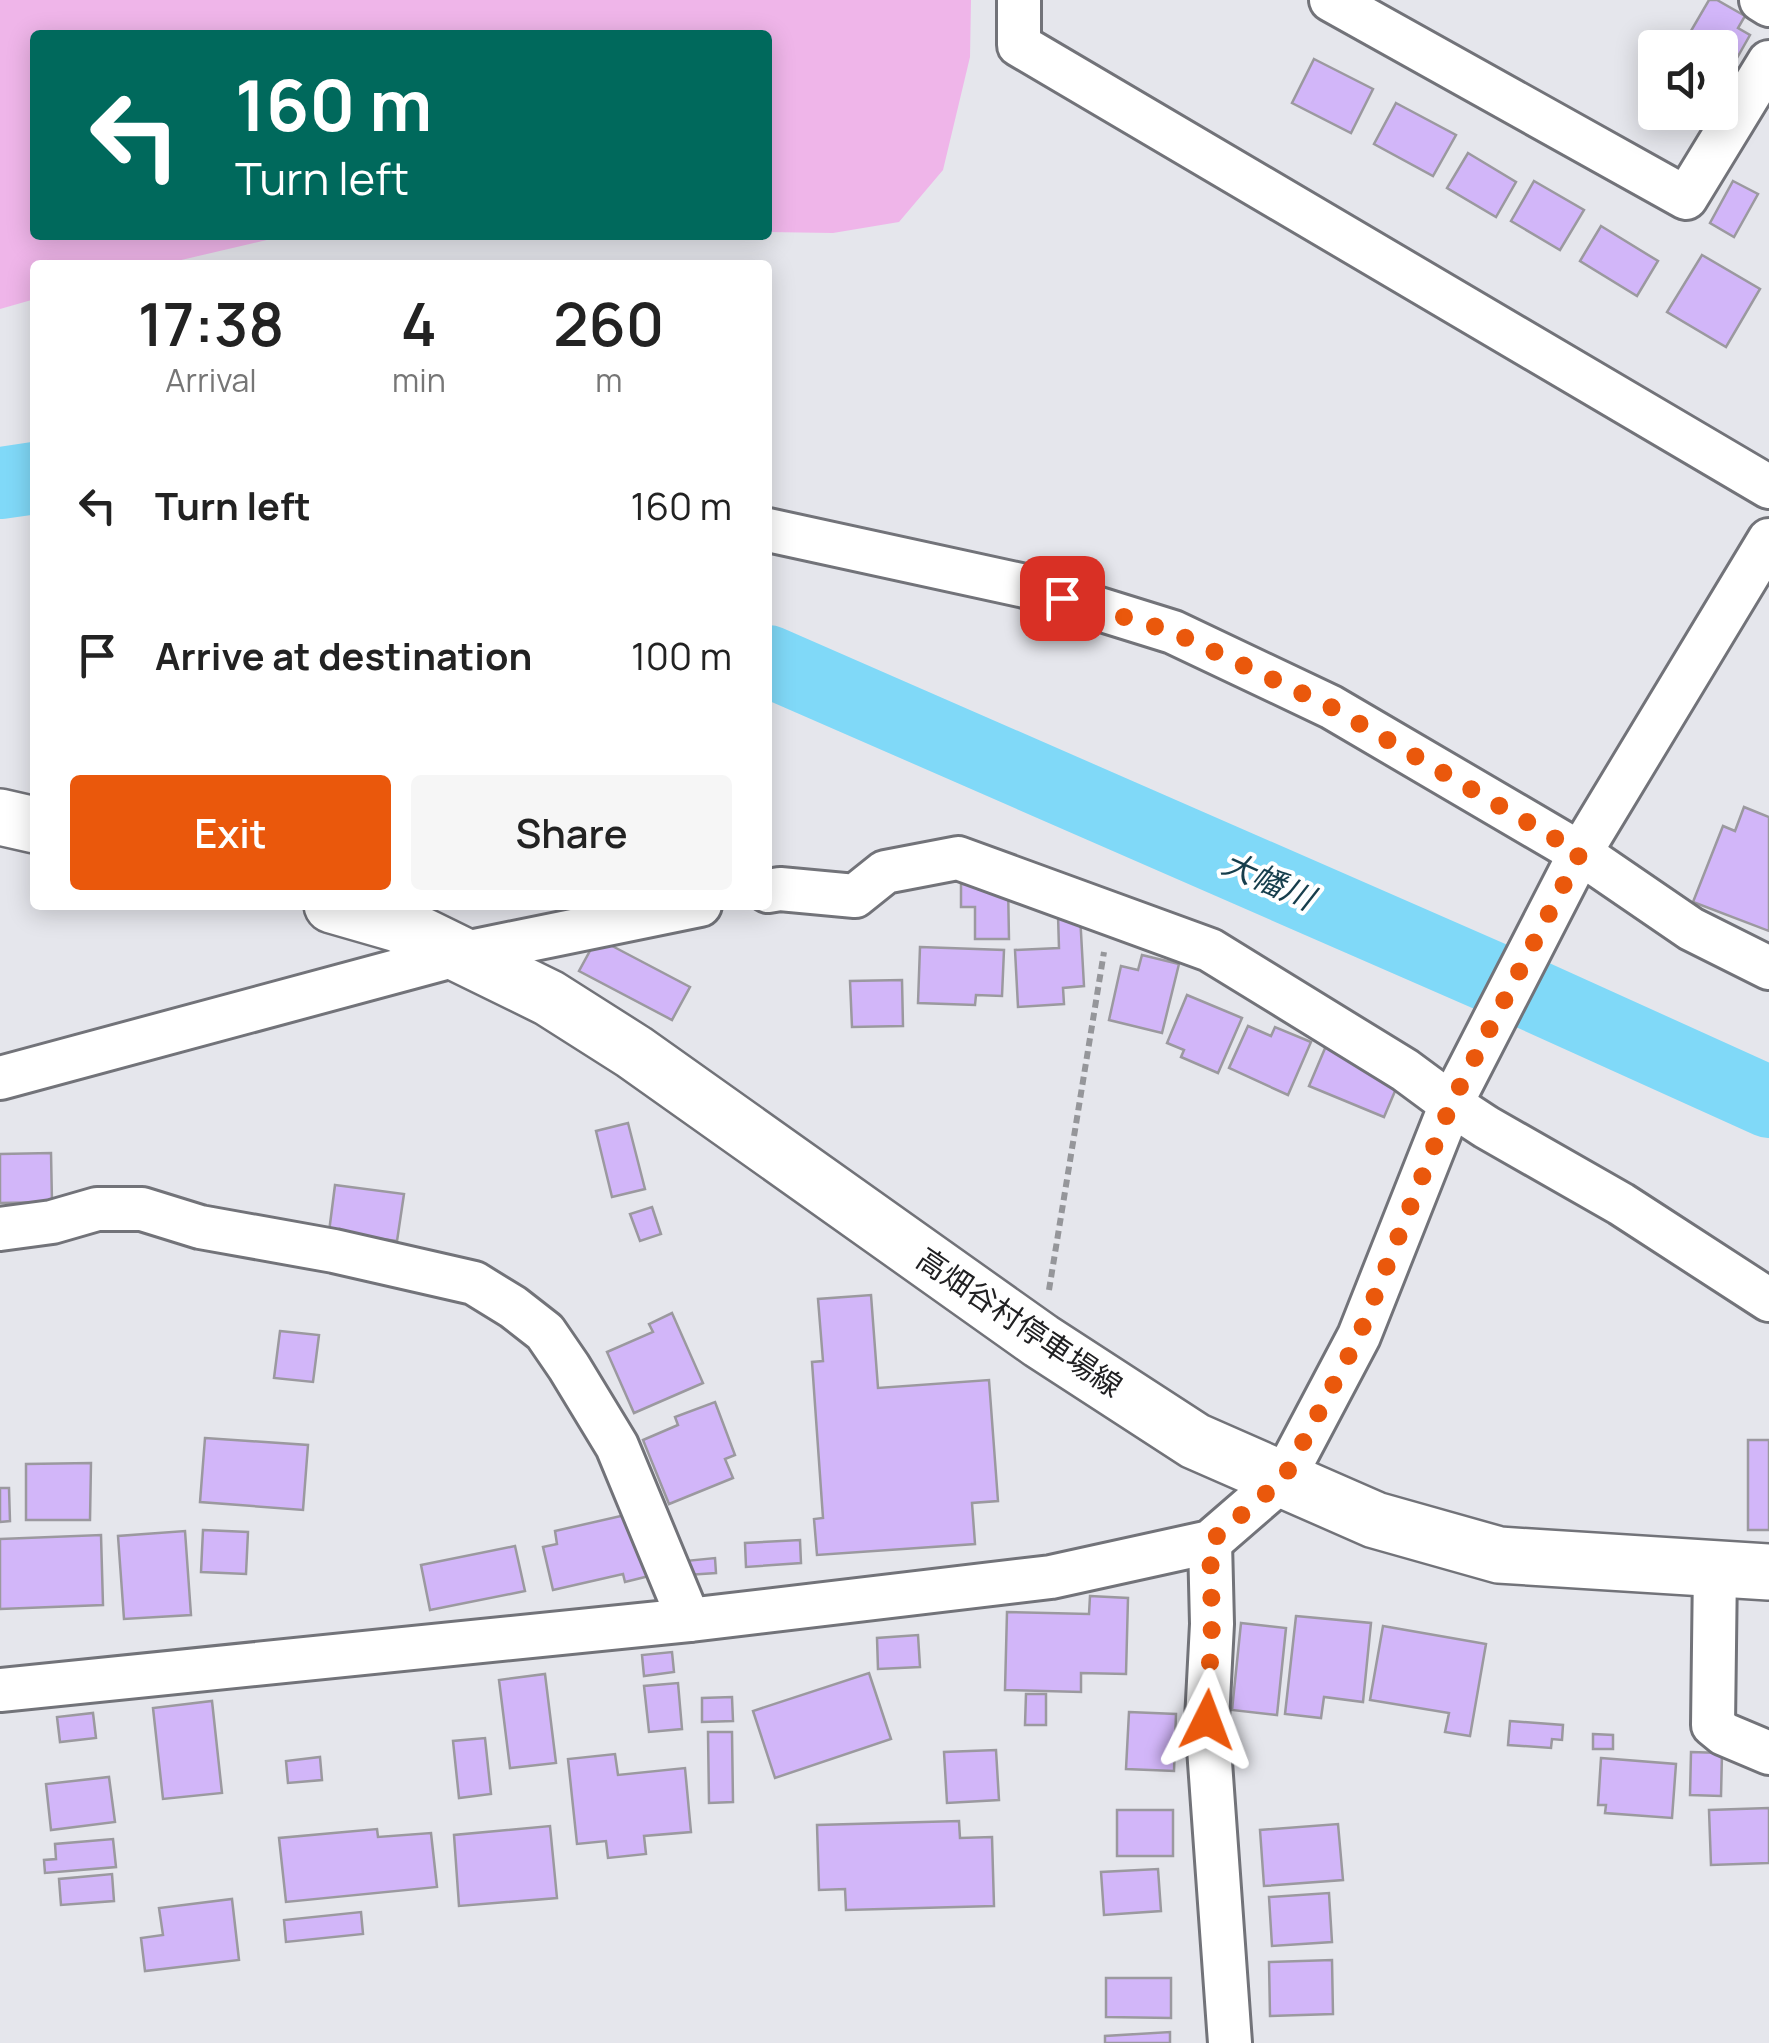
<!DOCTYPE html>
<html lang="en">
<head>
<meta charset="utf-8">
<style>
	:root { --surface:#fff; --page:#f6f6f6; --text:#222; --muted:#767676; --accent:#ea580c }
	body { margin:0; font-family:Manrope,"Noto Sans JP",sans-serif; background:var(--page); color:var(--text); height:100vh; display:flex; flex-direction:column; font-size:38px; white-space:nowrap }
	* { box-sizing:border-box; margin:0 }
	p { font-size:32px; color:var(--muted) }
	.icon { flex:none; width:55px; height:55px; fill:none; stroke:currentColor; stroke-width:2; stroke-linecap:round; stroke-linejoin:round }
	.map { position:relative; flex:1; overflow:hidden }
	.sheet { position:absolute; left:30px; top:260px; width:742px; height:650px; display:flex; flex-direction:column; background:var(--surface); border-radius:10px; box-shadow:0 5px 25px #0003 }
	.sheet>* { flex:none }
	.banner { position:absolute; left:30px; top:30px; width:742px; height:210px; border-radius:10px; box-shadow:0 5px 25px #0003; background:#00695c; color:#fff; overflow:hidden }
	.buttons { position:absolute; left:1638px; top:30px; display:grid; gap:20px }
	.buttons a { display:grid; place-items:center; width:100px; height:100px; border-radius:10px; background:var(--surface); box-shadow:0 5px 25px #0003; font-size:50px }
	.pin { position:absolute; display:grid; place-items:center; width:85px; height:85px; color:#fff; margin:-42px; border-radius:20px; box-shadow:0 5px 15px #0006 }
	.me { position:absolute; width:110px; margin:-55px; rotate:3deg; stroke-linejoin:round; filter:drop-shadow(0 0 8px #0008) }
	.turn { display:flex; align-items:center; gap:35px; height:210px; padding:0 40px; font-size:45px }
	.turn .icon { width:130px; height:130px; stroke-width:2.5 }
	.turn b { display:block; font-size:70px; line-height:85px }
	.eta { display:flex; justify-content:space-evenly; align-items:center; height:170px; text-align:center }
	.eta b { font-size:60px; font-weight:600; line-height:70px }
	.primary-button { display:flex; gap:20px; margin-top:auto; padding:20px 40px }
	.primary-button a { flex:1; height:115px; border-radius:10px; background:var(--accent); color:#fff; font-size:40px; font-weight:600; line-height:115px; text-align:center }
	.primary-button a+a { background:var(--page); color:var(--text) }
	ul { padding:0; list-style:none }
	li { display:flex; align-items:center; gap:30px; height:150px; padding:0 40px }
	li div { flex:1 }
	li b { display:block; font-size:38px }
	li em { font-style:normal }
	.map>svg:first-child { display:block }
	.green { fill:#efb5e9 }
	.lines { fill:none; stroke-linecap:round; stroke-linejoin:round }
	.river { stroke:#80d9f8; stroke-width:72 }
	.building { fill:#d2b6f9; stroke:#9b999f; stroke-width:2.5 }
	.street-casing { stroke:#727379; stroke-width:48 }
	.secondary-casing { stroke:#727379; stroke-width:60 }
	.path { stroke:#95969a; stroke-width:6; stroke-dasharray:8 5; stroke-linecap:butt }
	.street { stroke:#fff; stroke-width:42 }
	.secondary { stroke:#fff; stroke-width:55 }
	.route { stroke:#ea580c; stroke-width:18; stroke-dasharray:0 32.4 }
	.labels { text-anchor:middle; stroke-width:8; stroke-linejoin:round; paint-order:stroke }
	.street-label { font-size:30px; fill:#212123; stroke:#fff }
	.water-label { font-size:32px; font-style:italic; fill:#163e4c; stroke:#fff }
</style>
</head>
<body>
<div class="map">
<svg width="1769" height="2043" viewBox="0 0 1769 2043">
	<rect width="100%" height="100%" fill="#e5e6ec"/>
	<!-- green -->
	<path class="green" d="M0 0H971L970 57 943 170 899 222 833 233 768 232V35H35V235H288L160 265H35V299L0 309Z"/>
	<g class="lines">
		<!-- river -->
		<g class="river">
			<path d="M0 483 35 478"/>
			<path d="M768 661 1537 997 1769 1102"/>
		</g>
	</g>
	<!-- building -->
	<g class="building">
		<path d="M1709 0H1717L1745 16 1738 28 1750 35 1724 81 1720 78V48H1681Z"/>
		<path d="M1314 59 1373 89 1351 133 1292 103Z"/>
		<path d="M1396 103 1456 135 1433 176 1374 144Z"/>
		<path d="M1468 153 1516 182 1496 217 1447 188Z"/>
		<path d="M1534 181 1584 210 1560 250 1511 221Z"/>
		<path d="M1733 181 1758 194 1734 237 1710 223Z"/>
		<path d="M1601 226 1658 261 1637 296 1580 261Z"/>
		<path d="M1702 255 1760 289 1726 347 1667 312Z"/>
		<path d="M1744 807 1769 817V931L1693 902 1723 826 1735 831Z"/>
		<path d="M961 884H1008L1009 939H975V907H961Z"/>
		<path d="M1058 915H1080L1084 986 1063 988 1064 1004 1018 1007 1015 950 1059 948Z"/>
		<path d="M597 938 690 987 672 1020 579 971Z"/>
		<path d="M920 947 1004 950 1002 996 976 995 975 1005 918 1003Z"/>
		<path d="M1142 955 1179 964 1162 1033 1109 1020 1121 966 1138 970Z"/>
		<path d="M902 980 903 1026 852 1027 850 981Z"/>
		<path d="M1187 995 1242 1018 1218 1073 1181 1057 1184 1050 1167 1043Z"/>
		<path d="M1248 1026 1271 1036 1275 1027 1311 1042 1288 1095 1229 1068Z"/>
		<path d="M1326 1046 1401 1077 1384 1117 1309 1086Z"/>
		<path d="M628 1123 645 1189 612 1197 596 1131Z"/>
		<path d="M51 1153 52 1202 0 1203V1154Z"/>
		<path d="M335 1185 404 1194 397 1241 329 1232Z"/>
		<path d="M652 1207 661 1234 640 1241 630 1214Z"/>
		<path d="M871 1295 878 1388 989 1380 998 1501 972 1503 975 1544 817 1555 814 1519 823 1518 812 1362 823 1361 818 1299Z"/>
		<path d="M672 1313 703 1383 634 1413 607 1352 653 1332 649 1324Z"/>
		<path d="M280 1331 319 1335 313 1382 274 1378Z"/>
		<path d="M715 1402 735 1455 725 1459 733 1478 669 1504 643 1440 678 1425 675 1417Z"/>
		<path d="M205 1438 308 1445 303 1510 200 1502Z"/>
		<rect x="1748" y="1440" width="21" height="90"/>
		<path d="M91 1463 90 1520H26V1464Z"/>
		<path d="M0 1488H9L10 1521 0 1522Z"/>
		<path d="M634 1513 649 1576 625 1582 623 1574 553 1590 543 1547 557 1544 555 1531Z"/>
		<path d="M203 1530 248 1532 246 1574 201 1572Z"/>
		<path d="M185 1531 191 1615 124 1619 118 1536Z"/>
		<path d="M101 1535 103 1605 0 1609V1539Z"/>
		<path d="M800 1540 801 1563 746 1567 745 1543Z"/>
		<path d="M515 1546 525 1591 430 1610 421 1565Z"/>
		<path d="M715 1558 716 1573 687 1575 685 1561Z"/>
		<path d="M1090 1596 1128 1598 1126 1674 1081 1673V1692L1005 1690 1007 1612 1089 1614Z"/>
		<path d="M1296 1616 1371 1623 1363 1702 1324 1697 1321 1718 1285 1714Z"/>
		<path d="M1241 1623 1286 1628 1277 1715 1232 1710Z"/>
		<path d="M1383 1626 1486 1644 1470 1736 1445 1732 1449 1713 1370 1700Z"/>
		<path d="M918 1635 920 1667 878 1669 877 1638Z"/>
		<path d="M672 1652 674 1672 644 1676 642 1655Z"/>
		<path d="M869 1673 891 1739 775 1778 753 1711Z"/>
		<path d="M545 1674 556 1763 510 1768 499 1680Z"/>
		<path d="M678 1683 682 1729 649 1732 644 1686Z"/>
		<path d="M1026 1694H1046V1725H1025Z"/>
		<path d="M732 1697 733 1721 702 1722V1698Z"/>
		<path d="M212 1701 222 1793 163 1799 153 1708Z"/>
		<path d="M1129 1712 1176 1714 1174 1771 1126 1769Z"/>
		<path d="M93 1713 96 1738 60 1742 57 1717Z"/>
		<path d="M1510 1721 1563 1725 1562 1740 1552 1739 1551 1748 1508 1745Z"/>
		<path d="M708 1732H732L733 1802 709 1803Z"/>
		<path d="M1593 1734 1613 1735V1749H1593Z"/>
		<path d="M485 1738 491 1794 459 1798 453 1741Z"/>
		<path d="M996 1750 999 1800 947 1803 944 1752Z"/>
		<path d="M1691 1752 1722 1753 1721 1796 1690 1795Z"/>
		<path d="M615 1754 618 1775 685 1768 691 1832 644 1836 646 1854 608 1858 606 1841 577 1844 568 1759Z"/>
		<path d="M320 1757 322 1780 288 1783 286 1761Z"/>
		<path d="M1601 1758 1676 1764 1672 1818 1605 1813 1606 1805H1598Z"/>
		<path d="M109 1777 115 1822 51 1830 46 1784Z"/>
		<path d="M1769 1808V1863L1711 1865 1709 1810Z"/>
		<rect x="1117" y="1810" width="56" height="46"/>
		<path d="M959 1821 960 1838 992 1837 994 1906 846 1910 845 1889 819 1890 817 1825Z"/>
		<path d="M1338 1824 1343 1880 1264 1886 1260 1830Z"/>
		<path d="M550 1826 557 1898 459 1906 454 1835Z"/>
		<path d="M377 1829 378 1837 431 1833 437 1887 286 1902 279 1838Z"/>
		<path d="M113 1839 116 1867 45 1873 44 1860 56 1859 55 1844Z"/>
		<path d="M1158 1869 1161 1911 1104 1915 1101 1872Z"/>
		<path d="M112 1874 114 1901 61 1905 59 1879Z"/>
		<path d="M1329 1893 1332 1942 1272 1946 1269 1897Z"/>
		<path d="M232 1899 239 1960 145 1971 141 1938 163 1935 159 1908Z"/>
		<path d="M361 1912 363 1934 286 1942 284 1920Z"/>
		<path d="M1332 1960 1333 2014 1270 2016 1269 1962Z"/>
		<path d="M1106 1978H1171V2018L1106 2017Z"/>
		<path d="M1170 2032V2043H1105V2036Z"/>
	</g>
	<g class="lines">
		<!-- street casing -->
		<g class="street-casing">
			<g id="street">
				<path d="M1019 0V45L1769 487"/>
				<path d="M1331 0 1686 198 1769 62"/>
				<path d="M1761 0 1769 5"/>
				<path d="M768 530 1025 586 1173 632 1331 707 1580 853 1691 929 1769 968"/>
				<path d="M768 891 780 889 855 896 885 872 958 858 1210 950 1405 1070 1451 1104 1486 1127 1621 1204 1769 1300"/>
				<path d="M0 1078 460 954 700 905"/>
				<path d="M0 1229 52 1222 97 1209H142L200 1227 334 1251 474 1283 513 1307 545 1332 569 1367 617 1446 689 1620"/>
				<path d="M1210 1542 1212 1624 1207 1720 1230 2043"/>
				<path d="M1715 1568 1713 1725 1724 1734 1769 1753"/>
				<path d="M0 1690 689 1620 1051 1577 1210 1542 1284 1478 1359 1336 1451 1104 1580 853 1769 540"/>
			</g>
		</g>
		<!-- secondary casing -->
		<g class="secondary-casing">
			<g id="secondary">
				<path d="M0 817 35 825"/>
				<path d="M332 905 398 924 549 998 634 1052 1041 1341 1195 1441 1375 1520 1499 1555 1769 1572"/>
			</g>
		</g>
		<!-- path -->
		<path class="path" d="M1049 1290 1104 952"/>
		<!-- street -->
		<use href="#street" class="street"/>
		<!-- secondary -->
		<use href="#secondary" class="secondary"/>
	</g>
	<g class="lines">
		<!-- route -->
		<path class="route" d="M1062 598 1173 632 1331 707 1580 853 1451 1104 1359 1336 1299 1450 1284 1478 1210 1542 1212 1624 1207 1720"/>
	</g>
	<g class="labels">
		<!-- street labels -->
		<g class="street-label">
			<text transform="translate(1019 1323) rotate(34)" y="10">高畑谷村停車場線</text>
		</g>
		<!-- water labels -->
		<g class="water-label">
			<text transform="translate(1268 881) rotate(24)" y="11">大幡川</text>
		</g>
	</g>
</svg>
<div class="buttons">
<a><svg class="icon" aria-label="sound" viewBox="0 0 24 24"><path d="M4 9h4l5-4v14l-5-4H4zM17 9q2 3 0 6"/></svg></a>
</div>
<div class="pin" style="left:1062px;top:598px;background:#d93025"><svg class="icon" aria-label="arrive" viewBox="0 0 24 24"><path d="M6 21V4h12l-3 4 3 4H6"/></svg></div>
<svg class="me" style="left:1207px;top:1720px" viewBox="-20 -20 40 40"><path d="M0-17L14 15 0 8-14 15z" fill="#ea580c" stroke="#fff" stroke-width="4"/></svg>
<div class="banner">
<div class="turn"><svg class="icon" aria-label="left" viewBox="0 0 24 24"><path d="M17 20v-9H6M10 6l-5 5 5 5"/></svg><div><b>160 m</b>Turn left</div></div>
</div>
<section class="sheet">
<div class="eta">
<div><b>17:38</b><p>Arrival</p></div>
<div><b>4</b><p>min</p></div>
<div><b>260</b><p>m</p></div>
</div>
<ul>
<li><svg class="icon" aria-label="left" viewBox="0 0 24 24"><path d="M17 20v-9H6M10 6l-5 5 5 5"/></svg><div><b>Turn left</b></div><em>160 m</em></li>
<li><svg class="icon" aria-label="arrive" viewBox="0 0 24 24"><path d="M6 21V4h12l-3 4 3 4H6"/></svg><div><b>Arrive at destination</b></div><em>100 m</em></li>
</ul>
<div class="primary-button"><a>Exit</a><a>Share</a></div>
</section>
</div>
</body>
</html>
